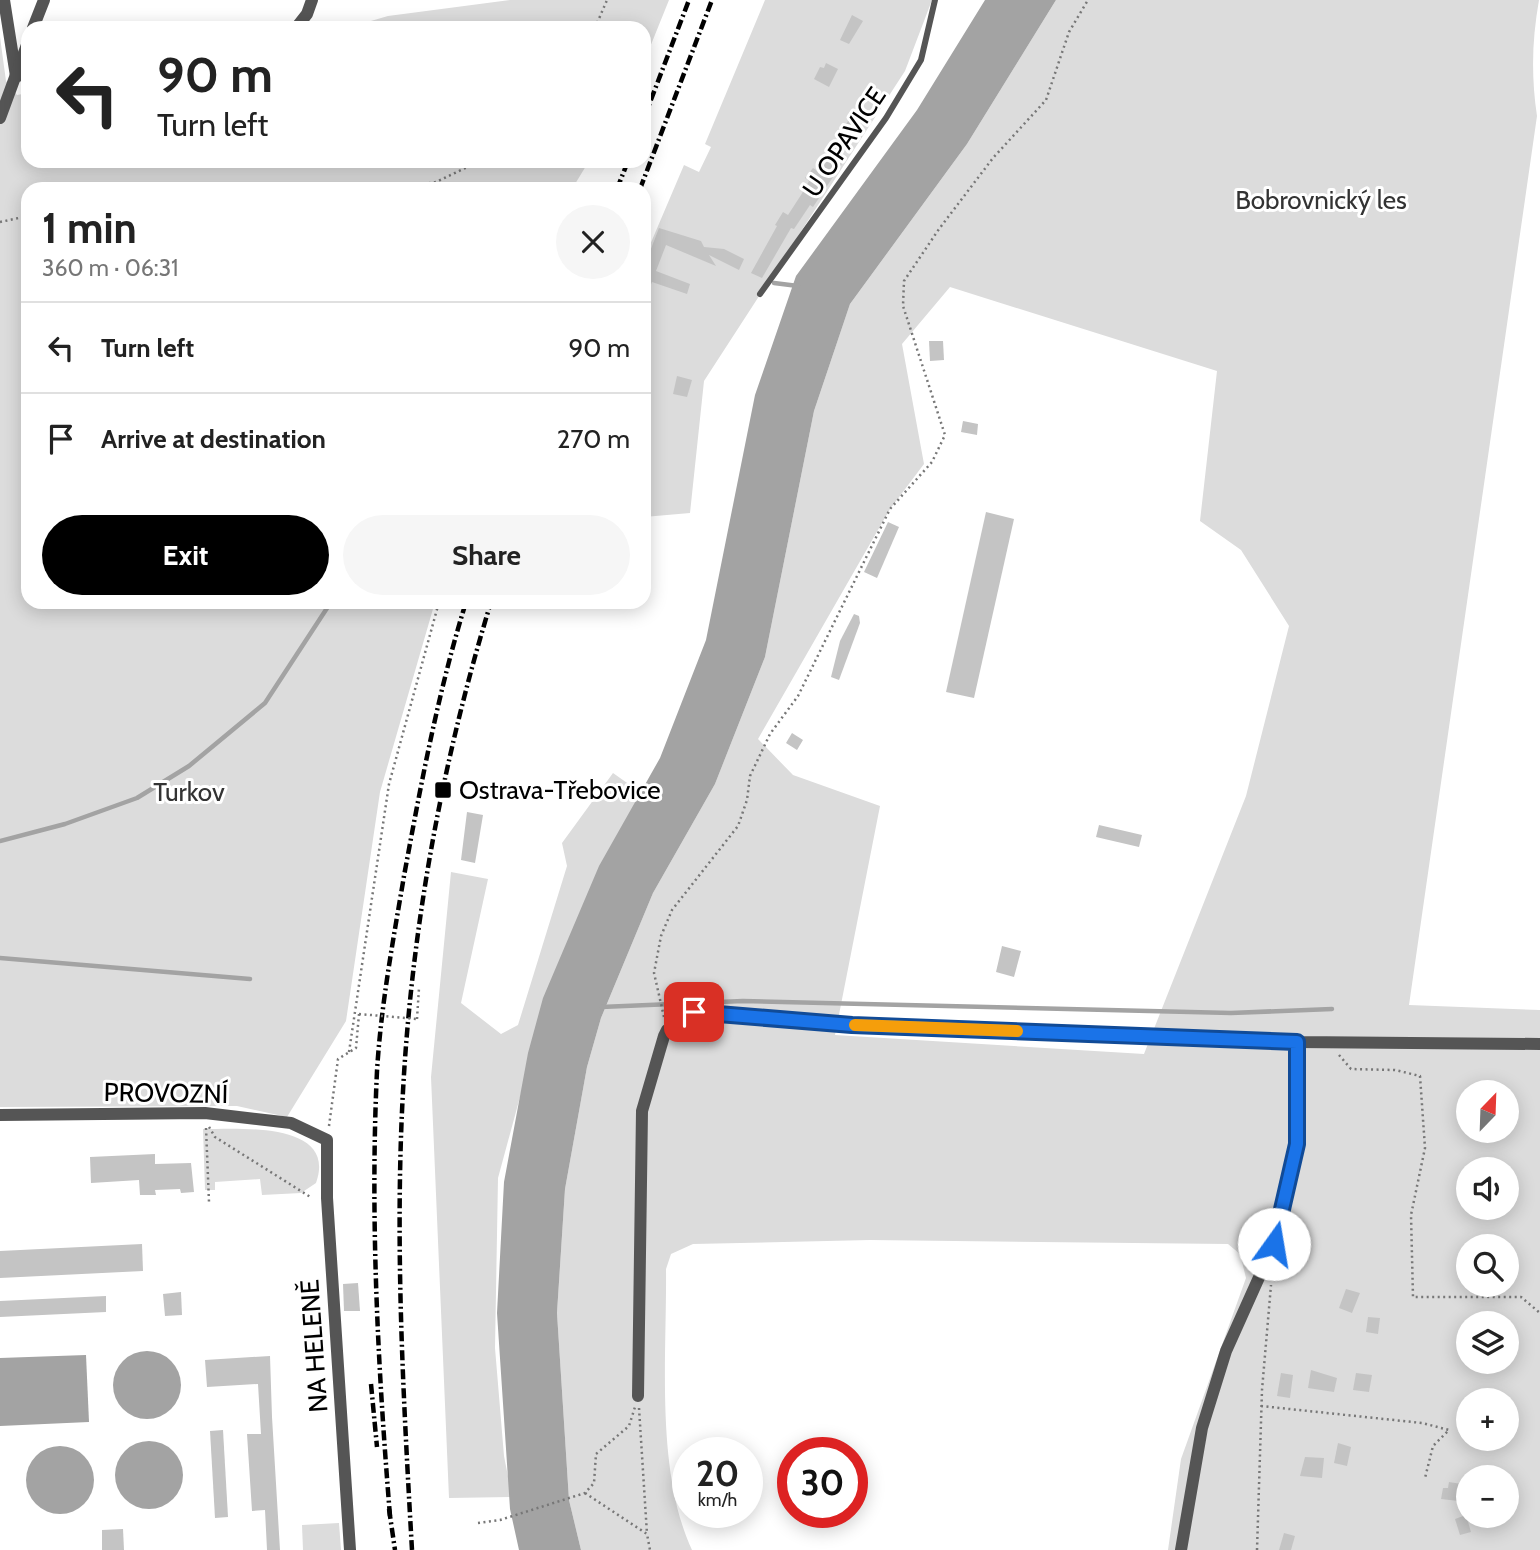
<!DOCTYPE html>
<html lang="en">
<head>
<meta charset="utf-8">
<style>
	:root { --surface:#fff; --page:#f6f6f6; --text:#222; --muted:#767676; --line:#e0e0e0; --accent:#000 }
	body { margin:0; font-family:Cabin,sans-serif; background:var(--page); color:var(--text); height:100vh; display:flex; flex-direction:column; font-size:26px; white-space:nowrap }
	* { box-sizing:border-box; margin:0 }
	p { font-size:23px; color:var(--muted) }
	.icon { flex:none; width:38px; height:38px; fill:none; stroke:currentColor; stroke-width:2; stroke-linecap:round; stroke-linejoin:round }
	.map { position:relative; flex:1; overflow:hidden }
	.sheet { position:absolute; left:21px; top:182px; width:630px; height:427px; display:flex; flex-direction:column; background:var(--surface); border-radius:21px; box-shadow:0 4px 18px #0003 }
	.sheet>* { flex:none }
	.hud { position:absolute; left:21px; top:21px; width:630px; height:147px; border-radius:21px; box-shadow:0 4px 18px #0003; background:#fff; color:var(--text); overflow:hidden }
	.needle { width:46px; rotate:23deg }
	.buttons { position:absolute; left:1456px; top:1080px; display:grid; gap:14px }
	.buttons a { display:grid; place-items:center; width:63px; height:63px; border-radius:50%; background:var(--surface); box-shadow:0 4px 18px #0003; font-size:35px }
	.speed { position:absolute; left:672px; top:1437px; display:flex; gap:14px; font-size:35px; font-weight:700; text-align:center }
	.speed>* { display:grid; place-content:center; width:91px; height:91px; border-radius:50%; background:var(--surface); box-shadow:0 4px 18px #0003; line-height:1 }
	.speed small { font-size:18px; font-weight:400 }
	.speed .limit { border:10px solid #d22; background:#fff; color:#111 }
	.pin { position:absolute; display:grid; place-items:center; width:60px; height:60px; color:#fff; margin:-30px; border-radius:14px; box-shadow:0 4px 10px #0006 }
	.me { position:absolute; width:77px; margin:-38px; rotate:13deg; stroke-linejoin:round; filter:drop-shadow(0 0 5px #0008) }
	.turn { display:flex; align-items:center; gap:24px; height:147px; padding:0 21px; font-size:32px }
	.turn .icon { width:91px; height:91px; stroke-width:2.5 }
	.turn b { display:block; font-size:49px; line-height:60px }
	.round { display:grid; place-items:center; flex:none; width:74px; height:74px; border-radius:37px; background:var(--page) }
	.overview { display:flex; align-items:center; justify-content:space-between; height:119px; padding:0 21px }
	h1 { font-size:42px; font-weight:700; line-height:52px }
	.action { display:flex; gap:14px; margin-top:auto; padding:14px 21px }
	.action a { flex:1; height:80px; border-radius:42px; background:var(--accent); color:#fff; font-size:28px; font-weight:700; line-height:80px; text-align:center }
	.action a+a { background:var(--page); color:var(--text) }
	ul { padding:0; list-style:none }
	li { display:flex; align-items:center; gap:21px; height:91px; padding:0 21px; border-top:2px solid var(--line) }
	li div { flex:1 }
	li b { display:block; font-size:26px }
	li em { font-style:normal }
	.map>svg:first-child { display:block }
	.green { fill:#dcdcdc; fill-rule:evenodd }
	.water { fill:#a3a3a3 }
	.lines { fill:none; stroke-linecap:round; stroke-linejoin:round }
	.stream { stroke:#a3a3a3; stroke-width:4.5 }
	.building { fill:#c4c4c4 }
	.path { stroke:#777; stroke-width:2.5; stroke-dasharray:2 3.5; stroke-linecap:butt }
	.lane { stroke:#555; stroke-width:6 }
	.street { stroke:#555; stroke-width:12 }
	.rail { stroke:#000; stroke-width:4.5; stroke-dasharray:10 3.5 2 3.5; stroke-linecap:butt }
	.path-bridge { stroke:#777; stroke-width:2.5; stroke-dasharray:2 3.5; stroke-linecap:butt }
	.route-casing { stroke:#114b97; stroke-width:18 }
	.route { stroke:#1a73e8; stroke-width:12 }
	.slow { stroke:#f59e0b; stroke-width:12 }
	.poi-dot { fill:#000; stroke:#fff; stroke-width:2.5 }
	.labels { text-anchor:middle; stroke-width:6; stroke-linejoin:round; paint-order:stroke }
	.street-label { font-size:26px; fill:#000; stroke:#fff }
	.park-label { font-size:26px; fill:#333; stroke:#fff }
	.poi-label { font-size:26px; fill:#000; stroke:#fff; text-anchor:start }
</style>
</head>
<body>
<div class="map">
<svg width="1540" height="1550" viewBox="0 0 1540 1550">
	<rect width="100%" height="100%" fill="#fff"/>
	<!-- green -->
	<g class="green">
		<path d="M510 0H669L644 62V28H347L388 16Z"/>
		<path d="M765 0H932L905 71 704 381 690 513 644 517V259L684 165 699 172 711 147 705 144Z"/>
		<path d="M1056 0H1539C1532 40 1531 75 1537 116L1409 1005 1540 1010V1550H1168L1181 1459 1246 1278 1240 1254 1228 1244 870 1240 693 1244 671 1254 666 1269C667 1356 655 1470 692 1550H581L569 1500 557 1313 565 1189 587 1067 601 1018 653 893 715 784 765 657 814 411 850 304 967 144ZM950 287 1217 371 1200 521 1241 550 1289 626 1246 796 1144 1054 835 1035 880 806 793 775 758 739 890 509 924 464 902 344ZM1468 1092H1507V1130H1468ZM1468 1169H1507V1208H1468ZM1468 1246H1507V1284H1468ZM1468 1323H1507V1362H1468ZM1468 1400H1507V1438H1468ZM1468 1477H1507V1516H1468Z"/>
		<path d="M0 37 6 81 17 95 28 93V161H589L572 189H28V602H435L380 792 346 1021 287 1117 237 1106 0 1107Z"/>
		<path d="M613 773 647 797 546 1001 498 1178 495 1348 504 1456 512 1497 449 1498 431 1077 451 872 488 879 461 1003 501 1034 518 1025 567 866 562 843Z"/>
		<path d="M203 1129C238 1129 338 1121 316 1183L301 1193 262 1195 260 1179 215 1182V1190H205Z"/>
		<path d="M339 1523 341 1550H303L302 1525Z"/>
	</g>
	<!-- water -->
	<g class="water">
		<path d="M985 0H1056L967 144 850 304 814 411 765 657 715 784 653 893 601 1018 587 1067 565 1189 557 1313 569 1500 581 1550H519L510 1509 497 1313 504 1182 528 1053 543 998 599 866 660 758 706 640 755 395 796 276 917 110Z"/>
		<circle cx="147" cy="1385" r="34"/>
		<path d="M86 1355 89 1422 0 1426V1358Z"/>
		<circle cx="149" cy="1475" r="34"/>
		<circle cx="60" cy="1480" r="34"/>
	</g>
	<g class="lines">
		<!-- stream -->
		<g class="stream">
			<path d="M774 283 798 286"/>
			<path d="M0 841 65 824 137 798 189 766 265 703 331 602"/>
			<path d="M0 958 250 979"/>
			<path d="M601 1007 743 1001 1231 1013 1332 1009"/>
		</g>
	</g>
	<!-- building -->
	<g class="building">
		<path d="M852 15 863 21 849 44 840 40Z"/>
		<path d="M826 63 838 69 829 87 814 79 820 67 824 68Z"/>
		<path d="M854 113 864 120 853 135 843 128Z"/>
		<path d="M832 154 843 162 813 207 810 205 794 229 791 228 762 278 751 273 777 226 775 225 783 212 788 215 801 195 809 181 805 178 813 168 819 172Z"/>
		<path d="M659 228 701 241 704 247 724 249 744 259 739 270 709 255 716 266 666 245 656 271 690 284 687 294 652 282 644 301V267Z"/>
		<path d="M929 341H943L944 360 930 361Z"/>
		<path d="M677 376 692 380 687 397 673 394Z"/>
		<path d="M963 421 978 424 977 435 961 432Z"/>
		<path d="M986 512 1014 519 974 698 946 692Z"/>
		<path d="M888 522 899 527 877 578 864 572Z"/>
		<path d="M854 614 859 616 860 623 839 680 831 677 840 641Z"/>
		<path d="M792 733 803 740 797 750 786 743Z"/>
		<path d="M467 812 483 815 475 863 461 860Z"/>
		<path d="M1099 825 1142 835 1139 847 1096 837Z"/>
		<path d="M1002 946 1021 951 1014 977 996 972Z"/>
		<path d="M155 1154V1164L191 1163 194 1192 181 1193 180 1189 155 1190 156 1195H140L139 1180 91 1183 90 1157Z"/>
		<path d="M142 1244 143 1271 0 1278V1251Z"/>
		<path d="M358 1283 360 1311H344L343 1284Z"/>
		<path d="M1346 1289 1360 1293 1352 1313 1339 1308Z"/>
		<path d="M181 1292 182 1315 165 1316 163 1294Z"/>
		<path d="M106 1296V1312L0 1317V1301Z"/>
		<path d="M1368 1317 1380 1318 1378 1334 1366 1332Z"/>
		<path d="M270 1356 272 1417 280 1550H267L265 1510 252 1511 247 1434H261L258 1384 207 1387 205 1360Z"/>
		<path d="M1311 1370 1337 1378 1334 1392 1308 1388Z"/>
		<path d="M1281 1373 1293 1375 1290 1398 1277 1396Z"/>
		<path d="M1356 1373 1372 1375 1369 1392 1353 1390Z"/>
		<path d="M223 1430 228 1517 215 1518 210 1431Z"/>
		<path d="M1338 1443 1351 1447 1347 1466 1334 1463Z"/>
		<path d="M1305 1457 1324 1458 1322 1478 1300 1476Z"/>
		<path d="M1449 1482 1468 1485 1467 1502 1441 1499 1443 1488H1448Z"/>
		<path d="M1466 1515 1471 1532 1460 1535 1455 1519Z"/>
		<path d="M123 1529 124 1550H102V1530Z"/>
		<path d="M1284 1533 1295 1536 1291 1550H1279Z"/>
	</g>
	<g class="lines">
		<!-- path -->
		<g class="path">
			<path d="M595 28 607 0"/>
			<path d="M396 189 436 182 480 161"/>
			<path d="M0 222 28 216"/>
			<path d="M664 1017 654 973 661 936 672 910 738 826 747 800 750 776 770 734 798 696 890 509 932 462 945 435 903 306 904 281 939 229 993 158 1046 100 1069 32 1088 0"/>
			<path d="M417 1019 419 988"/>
			<path d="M349 1052 389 784 439 602"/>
			<path d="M1339 1055 1351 1069 1395 1070 1420 1076 1425 1148 1411 1215 1413 1297H1521L1540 1313"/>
			<path d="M329 1126 338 1059 356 1048 359 1014"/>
			<path d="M209 1127 215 1137 312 1198"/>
			<path d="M206 1128 209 1202"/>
			<path d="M1261 1406 1422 1423 1449 1430 1433 1446 1425 1478"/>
			<path d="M639 1408 647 1534"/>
			<path d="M585 1493 647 1534 650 1550"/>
			<path d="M478 1523 500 1520 585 1493 594 1483 596 1454 629 1426 635 1407"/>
			<path d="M1257 1550 1262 1390 1271 1285"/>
		</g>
		<!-- lane -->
		<path class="lane" d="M760 294 886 118 921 60 935 0"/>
		<!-- street -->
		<g class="street">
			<path d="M4 0 16 76 28 74"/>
			<path d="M33 28 44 0"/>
			<path d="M296 28 307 14 312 0"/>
			<path d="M0 118 28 42"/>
			<path d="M0 1115 205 1113 291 1123 327 1140V1198L350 1550"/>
			<path d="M638 1396 642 1111 664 1036 667 1030 694 1012 852 1025 1297 1042 1540 1044"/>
			<path d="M1181 1550 1202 1428 1226 1351 1274 1244 1297 1144V1042"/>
		</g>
		<!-- rail -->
		<g class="rail">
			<path d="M644 118 689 0"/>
			<path d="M617 189 628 161"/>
			<path d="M640 189 712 0"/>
			<path d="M371 1384 377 1447"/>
			<path d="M389 1509 395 1550"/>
			<path d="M390 1516C378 1369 370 1218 377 1071 381 1005 393 941 404 876 421 784 438 692 466 602"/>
			<path d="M412 1550C403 1392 394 1233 404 1074 414 915 444 755 491 602"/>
		</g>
		<!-- path-bridge -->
		<path class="path-bridge" d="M359 1014 417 1019"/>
	</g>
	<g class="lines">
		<!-- route casing -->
		<g class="route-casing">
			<path id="route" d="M694 1012 852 1025 1297 1042V1144L1274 1244"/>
		</g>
		<!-- route -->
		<use href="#route" class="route"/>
		<!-- slow -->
		<path class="slow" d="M855 1025 1017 1031"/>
	</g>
	<!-- markers -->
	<rect class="poi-dot" x="434" y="781" width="18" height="18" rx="3.5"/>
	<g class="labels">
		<!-- street labels -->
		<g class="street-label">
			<text transform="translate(844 142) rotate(-56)" y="9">U OPAVICE</text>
			<text transform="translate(166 1093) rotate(1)" y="9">PROVOZNÍ</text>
			<text transform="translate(314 1346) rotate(-94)" y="9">NA HELENĚ</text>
		</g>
		<!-- park labels -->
		<g class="park-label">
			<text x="1321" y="209">Bobrovnický les</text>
			<text x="189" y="801">Turkov</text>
		</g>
		<!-- poi labels -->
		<g class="poi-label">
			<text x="459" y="799">Ostrava-Třebovice</text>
		</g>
	</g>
</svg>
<div class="buttons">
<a><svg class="needle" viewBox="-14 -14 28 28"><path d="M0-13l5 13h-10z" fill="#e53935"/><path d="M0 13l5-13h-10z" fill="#767676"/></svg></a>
<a><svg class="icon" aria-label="sound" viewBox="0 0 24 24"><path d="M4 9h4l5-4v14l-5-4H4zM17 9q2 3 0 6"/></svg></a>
<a><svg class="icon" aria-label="search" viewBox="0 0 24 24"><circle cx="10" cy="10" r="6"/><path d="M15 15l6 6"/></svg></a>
<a><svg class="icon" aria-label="layers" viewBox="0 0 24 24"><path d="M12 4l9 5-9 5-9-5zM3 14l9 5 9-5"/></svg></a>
<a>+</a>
<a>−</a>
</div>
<div class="speed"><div>20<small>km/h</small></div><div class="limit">30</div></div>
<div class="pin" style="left:694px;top:1012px;background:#d93025"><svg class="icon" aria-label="arrive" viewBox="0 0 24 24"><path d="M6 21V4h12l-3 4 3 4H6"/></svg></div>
<svg class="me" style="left:1274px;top:1244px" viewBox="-20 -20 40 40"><circle r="19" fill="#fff"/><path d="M0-13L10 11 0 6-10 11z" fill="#1a73e8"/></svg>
<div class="hud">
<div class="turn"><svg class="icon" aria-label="left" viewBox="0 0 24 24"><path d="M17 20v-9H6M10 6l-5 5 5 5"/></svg><div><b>90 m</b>Turn left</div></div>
</div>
<section class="sheet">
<div class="overview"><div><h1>1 min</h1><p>360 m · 06:31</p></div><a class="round"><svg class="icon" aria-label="close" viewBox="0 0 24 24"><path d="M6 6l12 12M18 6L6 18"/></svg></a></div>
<ul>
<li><svg class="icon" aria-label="left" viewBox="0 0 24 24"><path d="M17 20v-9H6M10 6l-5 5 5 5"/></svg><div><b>Turn left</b></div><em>90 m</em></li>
<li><svg class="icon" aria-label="arrive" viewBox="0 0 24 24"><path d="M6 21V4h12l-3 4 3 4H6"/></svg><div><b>Arrive at destination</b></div><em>270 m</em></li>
</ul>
<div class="action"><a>Exit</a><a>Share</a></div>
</section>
</div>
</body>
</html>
